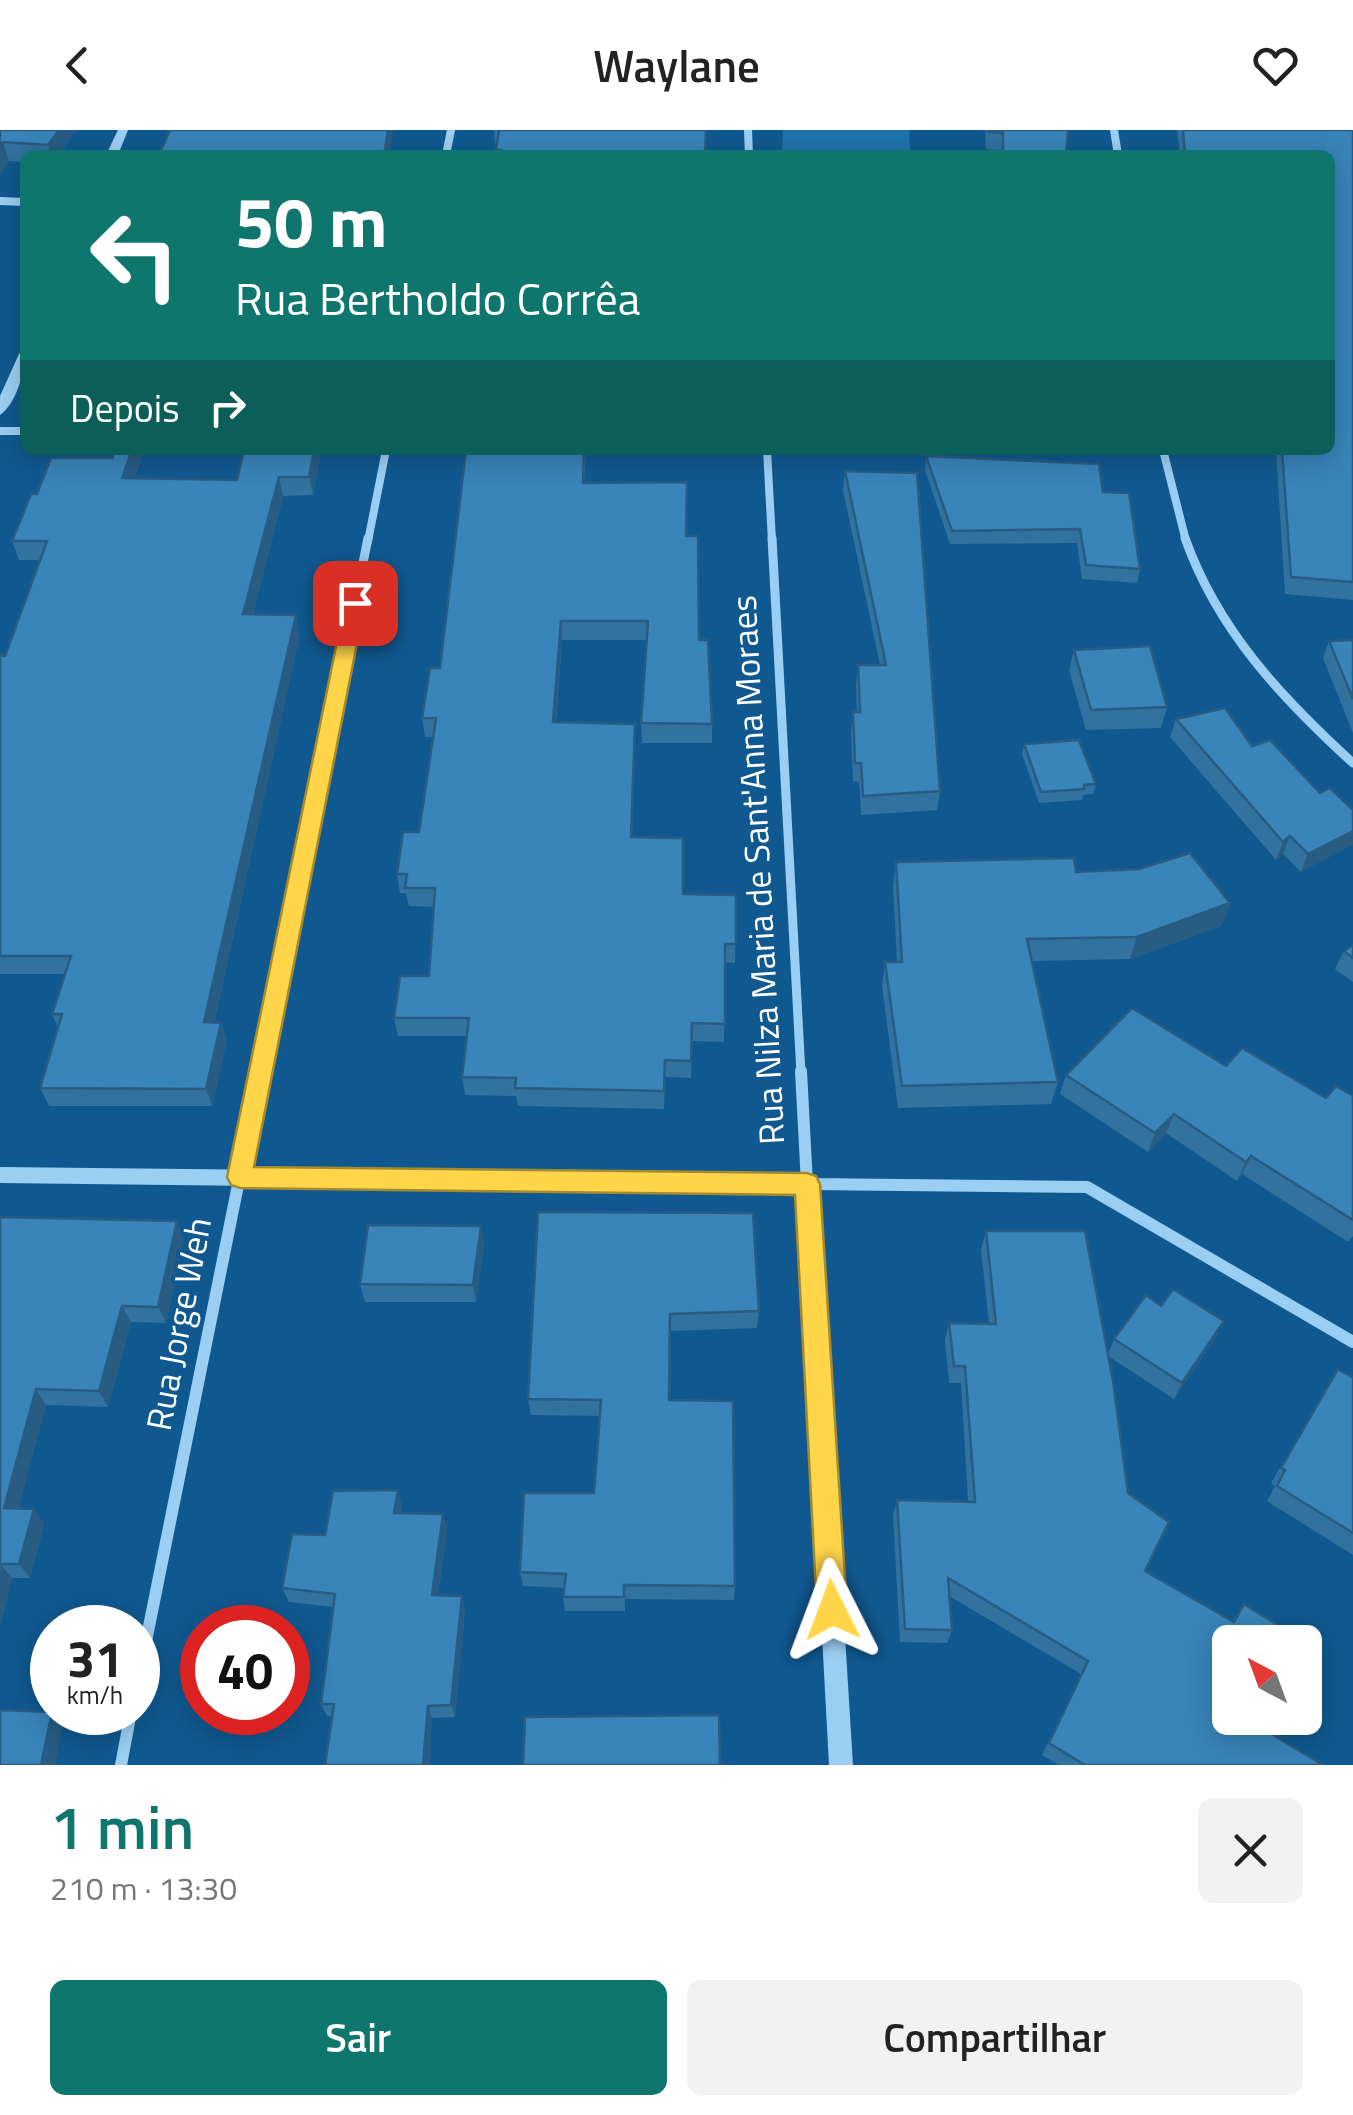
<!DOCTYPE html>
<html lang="pt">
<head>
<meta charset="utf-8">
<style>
	:root { --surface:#fff; --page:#f2f2f2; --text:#222; --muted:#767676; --accent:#0f766e }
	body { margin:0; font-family:"Titillium Web",sans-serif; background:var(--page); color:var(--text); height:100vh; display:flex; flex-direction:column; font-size:38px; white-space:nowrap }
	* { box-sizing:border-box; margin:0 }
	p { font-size:32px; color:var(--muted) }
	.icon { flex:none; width:55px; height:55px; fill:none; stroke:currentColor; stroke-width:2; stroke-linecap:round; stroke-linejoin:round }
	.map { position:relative; height:1635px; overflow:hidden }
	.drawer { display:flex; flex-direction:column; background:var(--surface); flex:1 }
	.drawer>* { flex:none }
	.top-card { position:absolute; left:20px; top:20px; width:1315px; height:305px; border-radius:15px; box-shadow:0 5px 25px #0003; background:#0f766e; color:#fff; overflow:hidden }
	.needle { width:65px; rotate:319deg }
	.controls { position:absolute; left:1212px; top:1495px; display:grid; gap:20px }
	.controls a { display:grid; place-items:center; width:110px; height:110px; border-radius:15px; background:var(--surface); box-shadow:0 5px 25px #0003; font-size:50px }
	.speed { position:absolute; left:30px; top:1475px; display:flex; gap:20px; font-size:50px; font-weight:700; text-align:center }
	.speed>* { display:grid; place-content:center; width:130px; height:130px; border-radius:50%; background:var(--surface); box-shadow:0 5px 25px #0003; line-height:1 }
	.speed small { font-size:25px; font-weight:400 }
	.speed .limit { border:15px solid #d22; background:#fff; color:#111 }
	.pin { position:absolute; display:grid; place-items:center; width:85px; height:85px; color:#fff; margin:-42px; border-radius:20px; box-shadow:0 5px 15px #0006 }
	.me { position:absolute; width:110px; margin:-55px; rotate:357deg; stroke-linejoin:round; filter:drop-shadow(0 0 8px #0008) }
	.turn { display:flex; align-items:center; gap:35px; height:210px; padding:0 50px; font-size:45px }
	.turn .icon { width:130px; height:130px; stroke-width:2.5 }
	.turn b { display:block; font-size:70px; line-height:85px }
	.then { display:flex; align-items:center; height:95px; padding:0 50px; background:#0003; gap:20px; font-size:38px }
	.round { display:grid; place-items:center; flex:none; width:105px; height:105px; border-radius:15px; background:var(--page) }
	.summary { display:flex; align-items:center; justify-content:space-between; height:170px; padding:0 50px }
	h1 { font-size:60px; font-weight:600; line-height:75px; color:var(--accent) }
	.cta { display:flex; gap:20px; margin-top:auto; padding:20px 50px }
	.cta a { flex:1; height:115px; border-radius:15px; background:var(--accent); color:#fff; font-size:40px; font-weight:600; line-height:115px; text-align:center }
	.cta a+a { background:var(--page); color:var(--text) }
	header { display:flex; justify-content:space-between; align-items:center; height:130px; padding:0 50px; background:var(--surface); font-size:45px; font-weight:600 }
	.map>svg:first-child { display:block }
	.green { fill:#1f73ad }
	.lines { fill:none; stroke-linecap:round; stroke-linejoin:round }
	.minor-far2 { stroke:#9bcef3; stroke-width:8 }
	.minor-far1 { stroke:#9bcef3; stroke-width:9 }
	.minor { stroke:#9bcef3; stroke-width:12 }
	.tertiary { fill:#9bcef3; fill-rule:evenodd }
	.wall { fill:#31729f }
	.shaded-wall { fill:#285c82 }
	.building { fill:#3984b9; stroke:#285c82; stroke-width:2.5 }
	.route { fill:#ffd54a; stroke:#a68a30; stroke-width:2.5 }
	.labels { text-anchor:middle; stroke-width:8; stroke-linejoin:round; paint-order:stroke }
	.street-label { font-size:35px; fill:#fff; stroke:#105990 }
</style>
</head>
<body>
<header><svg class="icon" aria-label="back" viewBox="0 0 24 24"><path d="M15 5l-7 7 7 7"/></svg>Waylane<svg class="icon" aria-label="heart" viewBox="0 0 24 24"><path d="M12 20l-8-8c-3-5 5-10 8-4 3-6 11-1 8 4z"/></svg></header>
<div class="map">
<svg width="1353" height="1635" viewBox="0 0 1353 1635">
	<rect width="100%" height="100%" fill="#105990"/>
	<!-- green -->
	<path class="green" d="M783 0H909L910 25H782Z"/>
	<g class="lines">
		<!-- minor-far2 -->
		<g class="minor-far2">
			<path d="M748 0 749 25"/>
			<path d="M1114 0 1118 25"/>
			<path d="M446 25 451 0"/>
			<path d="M0 71 25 72"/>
			<path d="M0 301H25"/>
			<path d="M767 320 772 411"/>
			<path d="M1163 320 1186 411"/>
			<path d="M368 411 386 320"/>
		</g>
		<!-- minor-far1 -->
		<g class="minor-far1">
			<path d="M772 408 801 944"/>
			<path d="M1185 408C1218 501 1282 568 1353 633"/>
			<path d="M260 944 368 408"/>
		</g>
		<!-- minor -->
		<g class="minor">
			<path d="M801 941 807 1054 1087 1057 1353 1212"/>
			<path d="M138 1551 261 941"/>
			<path d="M121 1635 131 1582"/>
		</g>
		<!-- tertiary -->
		<g class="tertiary">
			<path d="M118 0H128L118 25H106Z"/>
			<path d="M25 220C25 241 17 273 0 285V266L19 224Z"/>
			<path d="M0 1037 807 1046 814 1048 817 1054 853 1635H829L798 1062 0 1053Z"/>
		</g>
	</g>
	<!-- wall -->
	<g class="wall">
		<path d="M0 0H76L59 25H25V32L9 31 0 44Z"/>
		<path d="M494 0H706L705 25H496L497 14H495Z"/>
		<path d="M985 0H1068L1066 25H1001V20L986 19Z"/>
		<path d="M1177 0H1353V470L1285 464 1276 320H1330V25H1180Z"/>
		<path d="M113 320H144L134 349 237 350 321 320 313 365 283 366 253 484 300 503 214 893H221L227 910 212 976H49L40 958 58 898 52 884 65 844H0V525L5 526 40 430H19L12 411 37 364 113 328Z"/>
		<path d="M586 320 584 353 686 406 712 594V613H642L641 593 647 510H562L556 592 635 613 632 707 683 764 736 765 735 833 725 832 724 912 692 911 691 948 665 947 664 979 518 976 516 966 465 965 462 947 467 906H398L394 888 429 846 434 777 409 776 406 763H400L397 744 419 702 433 607H425L422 588 440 538Z"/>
		<path d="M926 326 1103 362 1140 439 1137 453 1082 449 1077 413 950 414 925 340Z"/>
		<path d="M845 341 940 661 937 680 861 685 859 652 853 651 851 601 853 582H857L856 554 858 535H880L843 360Z"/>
		<path d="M1353 510V603L1323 528 1329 511Z"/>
		<path d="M1074 520 1167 577 1161 598 1086 600 1069 540Z"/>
		<path d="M1176 589 1252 616 1320 663 1353 680 1301 742 1283 724 1276 730 1170 607Z"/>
		<path d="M1024 614 1096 654 1093 664 1083 665 1082 670 1039 673 1022 624Z"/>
		<path d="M896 732 1076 742 1230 773 1221 796 1130 829 1032 831 1058 952 1051 974 898 978 882 855 885 832H897L893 755Z"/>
		<path d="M1353 815V852L1335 839 1344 821Z"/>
		<path d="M1226 936 1326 968 1353 966V1106L1348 1112 1242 1044 1237 1051 1166 1003 1148 1022 1060 964 1066 945Z"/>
		<path d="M538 1082 759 1181 757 1198 671 1201 670 1270 735 1456 734 1470 625 1469V1481H565L563 1467 564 1458 523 1456 520 1442 594 1363 600 1286 531 1285 528 1269Z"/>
		<path d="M0 1087 184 1109 166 1193 131 1192 108 1277 46 1275 18 1378 34 1379 44 1394 30 1448H12L0 1497Z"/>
		<path d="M986 1101 1108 1224 1114 1209 1161 1176 1224 1191 1215 1208 1174 1269 1108 1226 1128 1363 1145 1441 1232 1491 1244 1474 1230 1512 1270 1603 1323 1635H1059L1042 1625 1081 1544 949 1466 952 1500 947 1513 900 1512 893 1385 897 1370 968 1371 961 1253H949L945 1210 949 1193 989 1194 981 1119Z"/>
		<path d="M484 1114 476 1172H365L360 1154Z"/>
		<path d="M1338 1239 1353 1248V1425L1267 1371 1275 1356 1271 1353Z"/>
		<path d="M402 1375 401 1383 447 1399 438 1465 462 1466 465 1479 455 1587 432 1588 429 1635H325L332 1586H327L321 1574 333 1477 289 1472 282 1458 325 1405Z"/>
	</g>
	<!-- shaded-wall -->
	<g class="shaded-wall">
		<path d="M59 0H76L59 25H51L48 15Z"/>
		<path d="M388 0H394L389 25H384Z"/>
		<path d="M3 12 9 31 0 44V17Z"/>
		<path d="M132 320H144L127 367 122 348Z"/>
		<path d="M314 320H321L313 365 309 347Z"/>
		<path d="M279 347 283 366 248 503 243 484Z"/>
		<path d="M296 485 300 503 210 910 204 892Z"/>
		<path d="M561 491 562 510 554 611 553 592Z"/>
		<path d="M635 594V613L632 726 631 707Z"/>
		<path d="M1353 701V715L1301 742 1308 724Z"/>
		<path d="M1290 706 1283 724 1276 730 1283 712Z"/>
		<path d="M1230 773 1221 796 1130 829 1137 807Z"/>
		<path d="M221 893 227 910 212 976 206 959Z"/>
		<path d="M1174 984 1166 1003 1148 1022 1155 1003Z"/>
		<path d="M1251 1026 1242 1044 1237 1051 1246 1032Z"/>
		<path d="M177 1091 184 1109 166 1193 158 1177Z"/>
		<path d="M481 1096 484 1114 476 1172 473 1155Z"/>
		<path d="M122 1176 131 1192 108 1277 99 1261Z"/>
		<path d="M1224 1191 1215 1208 1174 1269 1182 1253Z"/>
		<path d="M36 1259 46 1275 15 1392 4 1378Z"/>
		<path d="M398 1360 402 1375 399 1398 394 1383Z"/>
		<path d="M34 1379 44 1394 30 1448 19 1434Z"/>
		<path d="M443 1384 447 1399 436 1479 432 1465Z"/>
		<path d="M0 1434 12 1448 0 1497Z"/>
		<path d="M462 1466 465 1479 455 1587 451 1575Z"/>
		<path d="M428 1576 432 1588 429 1635H423Z"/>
		<path d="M52 1582 63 1595 55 1635H41Z"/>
	</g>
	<!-- building -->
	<g class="building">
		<path d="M0 0H59L48 15 3 12 0 17Z"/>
		<path d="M170 0H388L384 25H159Z"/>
		<path d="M499 0H706L705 25H500L501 20H496Z"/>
		<path d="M988 0H1068L1066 25H1003V3L988 2Z"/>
		<path d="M1183 0H1353V452L1291 447 1282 320H1330V25H1185Z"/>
		<path d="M113 320H132L122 348 237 350 244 320H314L309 347H279L243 484 296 485 204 892 221 893 206 959 40 958 62 884H52L71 826H0V525L5 526 47 411H12L31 364H37L51 328H113Z"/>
		<path d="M466 320H584L583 353 687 352 686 406H698L699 510H708L712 594 641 593 648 491H561L553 592 635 594 631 707 683 708V764L736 765V814H725V894L692 893 691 931 665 930 664 961 515 958 516 948 462 947 469 888H394L400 846H429L435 758H405L407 744H397L403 702H419L436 588H422L430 538H440Z"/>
		<path d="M926 326 1099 334 1103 362 1129 363 1140 439 1086 435 1080 399 952 401Z"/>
		<path d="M845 341 917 343 940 661 863 666 861 633H855L853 582H860L858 535H886Z"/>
		<path d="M1353 510V569L1329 511Z"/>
		<path d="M1150 516 1167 577 1091 580 1074 520Z"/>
		<path d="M1225 578 1252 616 1270 610 1320 663 1330 658 1353 680V701L1308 724 1290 706 1283 712 1176 589Z"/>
		<path d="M1079 610 1096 654 1084 655V659L1041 662 1024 614Z"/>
		<path d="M1190 723 1230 773 1137 807 1027 809 1058 952 902 956 885 832H902L896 732 1074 728 1076 742 1139 739Z"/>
		<path d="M1353 815V828L1344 821Z"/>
		<path d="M1132 878 1226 936 1242 918 1326 968 1336 956 1353 966V1090L1251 1026 1246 1032 1174 984 1155 1003 1066 945Z"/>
		<path d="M538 1082 753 1083 759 1181 670 1184 669 1270 733 1271 735 1456 624 1455V1467H563L566 1444 520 1442 524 1363H594L601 1270 528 1269Z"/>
		<path d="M0 1087 177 1091 158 1177 122 1176 99 1261 36 1259 4 1378 34 1379 19 1434H0V1436Z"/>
		<path d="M368 1095 481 1096 473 1155 360 1154Z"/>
		<path d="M986 1101H1085L1113 1251 1128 1363 1169 1392 1145 1441 1234 1492 1244 1474 1281 1497 1273 1512H1230V1588H1278L1270 1603 1323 1635H1085L1049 1613 1088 1531 948 1448 952 1500 905 1499 897 1370 975 1372 965 1236H954L949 1193 996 1194Z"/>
		<path d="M1173 1159 1224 1191 1182 1253 1114 1209 1146 1165 1161 1176Z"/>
		<path d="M1338 1239 1353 1248V1403L1277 1356 1285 1340 1281 1338Z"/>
		<path d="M398 1360 394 1383 443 1384 432 1465 462 1466 451 1575 428 1576 423 1635H325L334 1574H321L335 1464 282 1458 292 1404 325 1405 333 1361Z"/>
		<path d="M0 1580 52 1582 41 1635H0Z"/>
		<path d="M719 1585 720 1635H523L525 1587Z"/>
	</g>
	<!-- route -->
	<path class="route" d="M355 467 365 473 254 1037 807 1043 816 1046 820 1054 847 1480 842 1490 832 1495 821 1490 817 1480 795 1065 240 1058 231 1055 227 1047 345 473Z"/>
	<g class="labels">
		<!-- street labels -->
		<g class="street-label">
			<text transform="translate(758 740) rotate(-93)" y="12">Rua Nilza Maria de Sant'Anna Moraes</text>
			<text transform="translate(179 1194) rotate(-79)" y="12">Rua Jorge Weh</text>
		</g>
	</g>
</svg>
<div class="controls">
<a><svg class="needle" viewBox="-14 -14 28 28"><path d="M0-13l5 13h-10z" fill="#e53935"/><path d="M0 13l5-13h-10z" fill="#767676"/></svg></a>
</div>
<div class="speed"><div>31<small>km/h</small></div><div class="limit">40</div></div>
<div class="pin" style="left:355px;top:473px;background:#d93025"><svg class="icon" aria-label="arrive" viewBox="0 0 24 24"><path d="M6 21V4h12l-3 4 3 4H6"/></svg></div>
<svg class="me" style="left:832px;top:1480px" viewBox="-20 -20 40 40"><path d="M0-17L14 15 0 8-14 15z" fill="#ffd54a" stroke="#fff" stroke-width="4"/></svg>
<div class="top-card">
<div class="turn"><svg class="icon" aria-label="left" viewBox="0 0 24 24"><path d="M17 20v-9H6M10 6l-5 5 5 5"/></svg><div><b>50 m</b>Rua Bertholdo Corrêa</div></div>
<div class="then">Depois<svg class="icon" aria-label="right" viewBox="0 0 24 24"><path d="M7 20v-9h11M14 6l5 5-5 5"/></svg></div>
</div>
</div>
<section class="drawer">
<div class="summary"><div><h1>1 min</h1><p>210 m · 13:30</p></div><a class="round"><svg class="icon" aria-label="close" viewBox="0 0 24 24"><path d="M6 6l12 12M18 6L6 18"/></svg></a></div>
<div class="cta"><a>Sair</a><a>Compartilhar</a></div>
</section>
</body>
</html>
